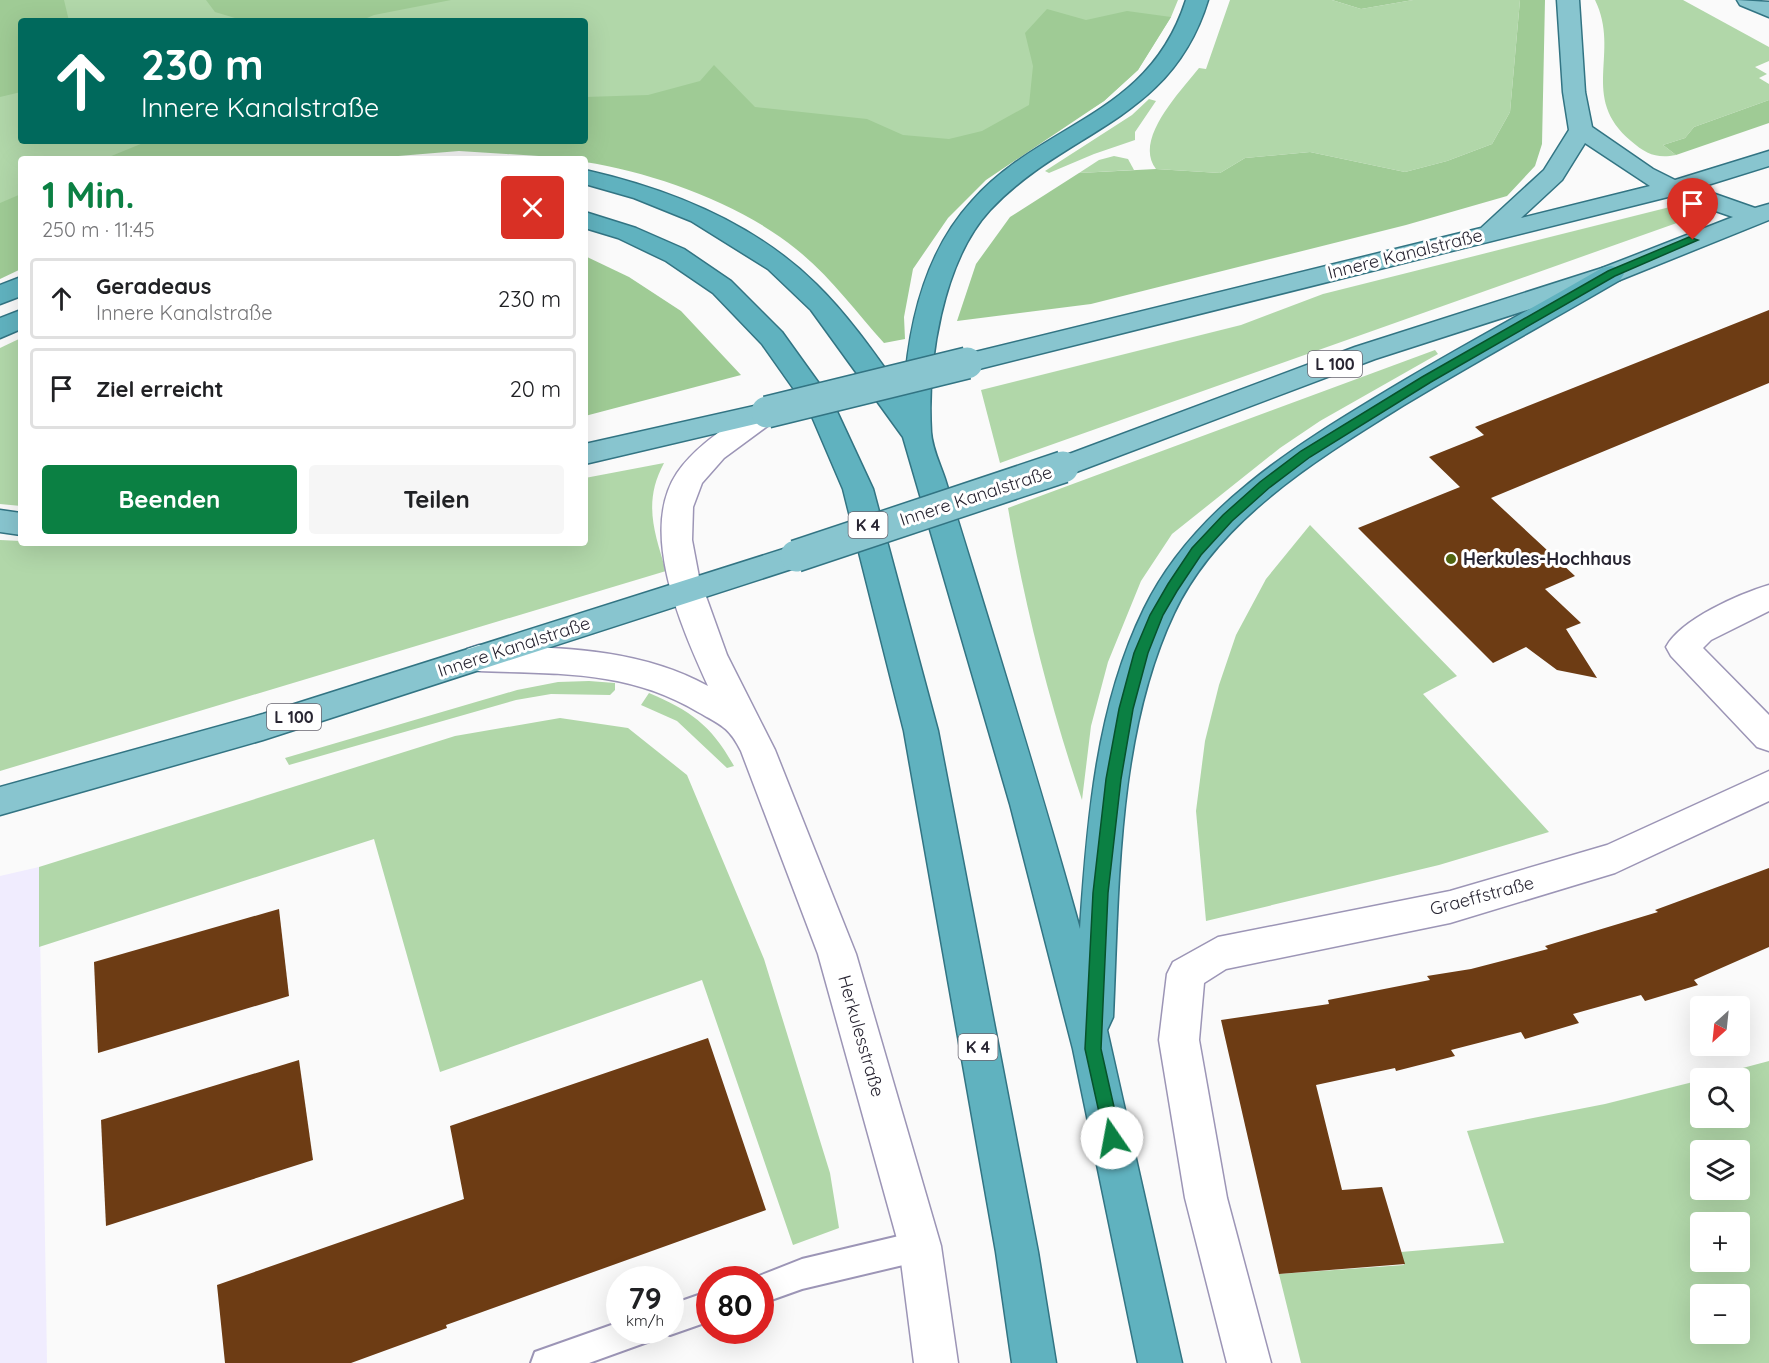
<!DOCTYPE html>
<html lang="de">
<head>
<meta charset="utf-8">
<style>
	:root { --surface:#fff; --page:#f6f6f6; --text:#202124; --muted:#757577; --line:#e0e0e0; --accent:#0b8043 }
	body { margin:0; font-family:Quicksand,sans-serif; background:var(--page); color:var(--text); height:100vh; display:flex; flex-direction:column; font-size:22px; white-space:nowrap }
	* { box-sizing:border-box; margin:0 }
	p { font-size:20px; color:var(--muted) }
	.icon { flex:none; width:33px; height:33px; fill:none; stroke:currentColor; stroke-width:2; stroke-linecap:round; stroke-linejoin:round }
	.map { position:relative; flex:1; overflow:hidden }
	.side { position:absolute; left:18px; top:156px; width:570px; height:390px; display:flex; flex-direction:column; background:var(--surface); border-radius:6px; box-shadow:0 6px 24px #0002 }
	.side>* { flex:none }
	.banner { position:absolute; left:18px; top:18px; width:570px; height:126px; border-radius:6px; box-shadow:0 6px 24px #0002; background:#00695c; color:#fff; overflow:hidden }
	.needle { width:39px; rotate:207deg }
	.tools { position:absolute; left:1690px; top:996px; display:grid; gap:12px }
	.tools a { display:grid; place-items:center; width:60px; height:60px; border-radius:6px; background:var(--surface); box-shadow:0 6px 24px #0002; font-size:30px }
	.speed { position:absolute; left:606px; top:1266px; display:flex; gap:12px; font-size:30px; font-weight:700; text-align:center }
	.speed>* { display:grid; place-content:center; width:78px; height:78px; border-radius:50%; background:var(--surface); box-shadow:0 6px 24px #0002; line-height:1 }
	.speed small { font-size:15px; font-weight:400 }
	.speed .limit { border:9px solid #d22; background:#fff; color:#111 }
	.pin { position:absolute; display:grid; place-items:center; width:51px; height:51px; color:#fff; margin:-62px -26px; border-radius:50% 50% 50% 0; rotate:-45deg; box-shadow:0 0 6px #0007 }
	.pin .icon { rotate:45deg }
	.me { position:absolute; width:66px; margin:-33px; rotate:348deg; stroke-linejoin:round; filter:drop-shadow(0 0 4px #0008) }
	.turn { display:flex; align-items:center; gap:21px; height:126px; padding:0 24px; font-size:27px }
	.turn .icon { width:78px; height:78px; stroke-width:2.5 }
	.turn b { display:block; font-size:42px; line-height:51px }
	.round { display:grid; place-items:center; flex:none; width:63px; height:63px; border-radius:6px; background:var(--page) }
	.summary { display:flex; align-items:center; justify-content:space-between; height:102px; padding:0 24px }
	h1 { font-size:36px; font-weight:700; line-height:45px; color:var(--accent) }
	.primary-button { display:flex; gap:12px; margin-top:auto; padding:12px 24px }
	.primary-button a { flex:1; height:69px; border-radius:6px; background:var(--accent); color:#fff; font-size:24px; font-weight:700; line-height:69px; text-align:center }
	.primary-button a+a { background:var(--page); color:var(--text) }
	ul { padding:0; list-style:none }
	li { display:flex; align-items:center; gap:18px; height:81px; margin:0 12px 9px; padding:0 12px; border:3px solid var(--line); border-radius:6px }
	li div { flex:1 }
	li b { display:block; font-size:22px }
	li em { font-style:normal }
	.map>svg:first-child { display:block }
	.built { fill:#f0ecfe }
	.green { fill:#b1d7a9; fill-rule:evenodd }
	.forest { fill:#9fcb95 }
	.building { fill:#6d3c14 }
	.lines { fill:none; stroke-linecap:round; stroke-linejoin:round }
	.service-casing { stroke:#9c95b6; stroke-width:4 }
	.minor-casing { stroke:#9c95b6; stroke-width:3 }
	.primary-casing { stroke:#327483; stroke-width:3 }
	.trunk-casing { stroke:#327483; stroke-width:3 }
	.service { fill:#fff; fill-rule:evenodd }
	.minor { fill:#fff; fill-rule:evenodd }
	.primary { fill:#88c5cf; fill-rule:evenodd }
	.trunk { fill:#60b2bf; fill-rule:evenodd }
	.primary-bridge-casing { stroke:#327483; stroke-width:34; stroke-linecap:butt }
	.primary-bridge { stroke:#88c5cf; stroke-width:31 }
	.route { fill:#0b8043; stroke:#07532c; stroke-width:1.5 }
	.poi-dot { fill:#50640f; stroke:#fff; stroke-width:2 }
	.labels { text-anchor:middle; stroke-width:6; stroke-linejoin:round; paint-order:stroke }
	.shield { fill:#fff; stroke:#686670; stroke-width:1.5 }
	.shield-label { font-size:16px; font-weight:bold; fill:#282532 }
	.street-label { font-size:18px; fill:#282532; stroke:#fff }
	.poi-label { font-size:18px; font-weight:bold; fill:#282532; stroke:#fff; text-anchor:start }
</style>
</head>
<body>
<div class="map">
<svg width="1769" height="1363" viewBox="0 0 1769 1363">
	<rect width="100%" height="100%" fill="#fafafa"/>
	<!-- built -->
	<path class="built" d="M39 867 47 1363H0V876Z"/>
	<!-- green -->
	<g class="green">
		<path d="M0 0H1178L1171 17 1138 70 1104 101 1029 149 585 111V21H21V141H257L184 159H21V219L0 228Z"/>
		<path d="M1230 0H1332L1361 9 1413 0H1520L1510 112 1492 144 1447 161 1405 172 1310 152 1245 158 1220 173 1156 169C1133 140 1180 92 1199 68L1206 69Z"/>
		<path d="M1595 0H1683L1769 47V61L1755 67 1767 74 1759 78 1769 84V100L1694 127 1685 138 1663 145 1676 155C1657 159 1646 154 1631 141 1579 97 1621 53 1595 0Z"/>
		<path d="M1149 99 1156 101 1135 132V140L1094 154 1049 173 1045 171 1132 115Z"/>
		<path d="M1114 156 1128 159 1134 170 1079 173 1099 160Z"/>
		<path d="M1682 204 1705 213 1000 463 981 390 1241 325 1323 294Z"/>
		<path d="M21 338V506L0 504V348Z"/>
		<path d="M1435 350 1438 354 1320 421 1280 448 1172 534 1141 581 1108 662 1091 726 1082 800C1050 705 1025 608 1008 508Z"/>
		<path d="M664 463C643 502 654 531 666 571L0 771V540L21 541V543H585V478Z"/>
		<path d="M1310 525 1457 676 1423 694 1549 832 1439 865 1206 921 1196 811 1205 741 1219 685 1236 635 1266 579Z"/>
		<path d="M589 681 615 683V690L610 695 551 694 516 700 289 765 285 758 517 690 558 682Z"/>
		<path d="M649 693C691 711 711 725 734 766L727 768 677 721 641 705Z"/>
		<path d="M560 718 628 728 687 775 764 959 830 1173 839 1228 793 1245 702 980 440 1072 374 839 39 947V867L455 736Z"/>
		<path d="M1769 1061V1363H1301L1279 1274 1404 1265 1401 1252 1504 1243 1467 1131 1605 1104 1701 1080V1118H1740V1078H1705ZM1701 1150H1740V1190H1701ZM1701 1222H1740V1262H1701ZM1701 1294H1740V1334H1701Z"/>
	</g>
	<!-- forest -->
	<g class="forest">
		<path d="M0 0H64L69 21H21V92L0 97Z"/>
		<path d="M206 0H451L374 15 360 21H245L215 12Z"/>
		<path d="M1332 0H1413L1361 9Z"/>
		<path d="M1520 0H1545L1542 144 1535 166 1507 196 1406 225 1091 304 957 321 976 264 1010 217 1079 173 1156 169 1220 173 1245 158 1310 152 1405 172 1447 161 1492 144 1510 112Z"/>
		<path d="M1047 9 1086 20 1127 11 1171 17 1138 70 1104 101 986 180 948 218 913 269 904 317 905 339 884 343C856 312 829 275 796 249 741 204 655 173 585 162V159L459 151 362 159H104L148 141H585V97L648 95 700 81 714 65 755 107 867 119 903 135 949 139 982 131 1029 105 1033 66 1025 33Z"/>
		<path d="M1769 100V123L1676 155 1663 145 1685 138 1694 127Z"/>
		<path d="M21 194V269L0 279V203Z"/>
		<path d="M585 256 629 277 681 311 741 375 585 416Z"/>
	</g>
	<!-- building -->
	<g class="building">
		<path d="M1769 310V383L1491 498 1575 576 1545 589 1581 623 1566 629 1597 678 1557 670 1526 647 1493 663 1358 528 1460 487 1429 457 1484 435 1475 427Z"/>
		<path d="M1769 868V947L1694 980 1698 985 1645 1001 1641 995 1573 1014 1579 1023 1525 1039 1521 1032 1451 1050 1455 1056 1396 1071 1395 1068 1316 1085 1342 1190 1382 1187 1405 1264 1279 1274 1221 1020 1329 1004 1328 1000 1430 980 1427 976 1471 969 1548 949 1545 946 1658 912 1655 910Z"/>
		<path d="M279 909 289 996 98 1053 94 962Z"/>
		<path d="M708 1038 766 1210 446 1325 447 1328 351 1363H225L217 1285 464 1199 450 1126Z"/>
		<path d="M299 1060 313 1160 106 1226 101 1120Z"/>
	</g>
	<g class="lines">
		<!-- service casing -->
		<g class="service-casing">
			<g id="service">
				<path d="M920 1231 930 1236 935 1246 930 1256 920 1261 802 1289 760 1304V1280H749L802 1259Z"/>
				<path d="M710 1291V1321L670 1335 659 1331 670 1330V1305Z"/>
				<path d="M620 1322V1330H654L650 1341 589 1363H531L535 1352Z"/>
			</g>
		</g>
		<!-- minor casing -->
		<g class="minor-casing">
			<g id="minor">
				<path d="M767 403 777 405 781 412 777 419 724 458 702 483 693 507 692 540 699 577 727 655 775 750 856 954 941 1246 958 1363H914L899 1246 818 954 741 751C729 727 721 725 698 712 629 670 557 674 479 671L467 667 463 658 467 649 479 645C558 648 637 647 708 686 682 628 638 532 677 473 697 444 729 426 757 405Z"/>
				<path d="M1769 585V611L1711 640 1703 648 1769 715V751L1757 747 1671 656 1666 647C1681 619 1739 594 1769 585Z"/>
				<path d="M1769 771V801L1615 873 1450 923 1226 969 1204 983 1199 1040 1227 1198 1271 1363H1227L1185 1198 1159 1040 1167 974 1173 962 1218 937 1450 891 1607 845Z"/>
			</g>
		</g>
		<!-- primary casing -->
		<g class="primary-casing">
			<g id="primary">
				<path d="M1557 0H1579L1585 92 1592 127 1653 169 1675 180 1769 151V166L1698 188 1755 208 1769 204V220L1620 280 1375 359 1063 477 1053 474 1048 467 1053 460 1355 347 1602 268 1733 217 1672 196 967 372 957 369 953 363 957 357 967 354 1481 228 1544 170 1569 130 1563 92ZM1585 143 1650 186 1521 218 1562 180Z"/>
				<path d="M1737 0 1769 2V17L1740 5Z"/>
				<path d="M767 403 777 405 781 412 777 419 585 464V444Z"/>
				<path d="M0 510 21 513V535L0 532Z"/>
				<path d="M796 545 807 548 811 556 807 564 263 740 0 815V787L263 714Z"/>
			</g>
		</g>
		<!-- trunk casing -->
		<g class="trunk-casing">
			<g id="trunk">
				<path d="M1186 0H1208C1171 122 1066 129 990 210 942 262 927 364 931 432 932 448 940 464 945 479 955 511 965 543 975 576 1011 693 1047 810 1080 929 1087 822 1096 707 1144 609 1193 508 1295 446 1388 390 1458 348 1531 309 1602 268L1611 266 1620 268 1624 274 1620 280C1548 322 1475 362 1404 405 1319 458 1219 518 1174 613 1117 733 1119 887 1113 1017L1107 1030 1182 1363H1138L1073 1049 1010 804 903 437 811 310 768 269 691 221 634 198 585 184V170C669 189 753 222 816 284 849 316 877 357 904 395 908 326 924 253 972 201 1043 121 1149 117 1186 0Z"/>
				<path d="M585 212 636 228 684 249 731 281 782 332 833 403 873 489 938 731 1038 1252 1056 1363H1012L996 1252 904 731 843 489 810 412 762 344 713 293 666 261 618 238 585 228Z"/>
				<path d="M21 277V296L0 304V285Z"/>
				<path d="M21 310V329L0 338V318Z"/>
			</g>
		</g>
		<!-- service -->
		<use href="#service" class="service"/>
		<!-- minor -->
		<use href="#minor" class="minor"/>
		<!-- primary -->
		<use href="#primary" class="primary"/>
		<!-- trunk -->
		<use href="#trunk" class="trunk"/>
		<!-- primary-bridge casing -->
		<g class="primary-bridge-casing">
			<g id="primary-bridge">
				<path d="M767 412 967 363"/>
				<path d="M796 556 1063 467"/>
			</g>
		</g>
		<!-- primary-bridge -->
		<use href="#primary-bridge" class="primary-bridge"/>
	</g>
	<!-- route -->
	<path class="route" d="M1689 237 1698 240 1615 276 1431 382 1310 457 1269 488 1232 521 1201 555 1177 591 1163 615 1148 653 1133 709 1121 779 1108 893 1101 1049 1121 1138 1118 1144 1112 1147 1106 1144 1085 1049 1093 893 1106 779 1119 709 1134 653 1150 615 1168 584 1192 548 1223 515 1260 482 1301 451 1422 377 1608 271Z"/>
	<!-- markers -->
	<circle class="poi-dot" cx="1451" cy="559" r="6"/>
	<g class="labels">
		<!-- shield labels -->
		<g class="shield">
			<rect x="1308" y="351" width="54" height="26" rx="4.5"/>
			<rect x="848.5" y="512" width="39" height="26" rx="4.5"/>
			<rect x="267" y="704" width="54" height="26" rx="4.5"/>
			<rect x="958.5" y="1034" width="39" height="26" rx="4.5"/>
		</g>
		<g class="shield-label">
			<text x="1335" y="370">L 100</text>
			<text x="868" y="531">K 4</text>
			<text x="294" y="723">L 100</text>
			<text x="978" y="1053">K 4</text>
		</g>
		<!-- street labels -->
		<g class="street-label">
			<text transform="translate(1405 254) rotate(-14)" y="6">Innere Kanalstraße</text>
			<text transform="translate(976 496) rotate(-18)" y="6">Innere Kanalstraße</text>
			<text transform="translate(514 647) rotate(-18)" y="6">Innere Kanalstraße</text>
			<text transform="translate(1482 896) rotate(-15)" y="6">Graeffstraße</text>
			<text transform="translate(861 1036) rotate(74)" y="6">Herkulesstraße</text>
		</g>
		<!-- poi labels -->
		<g class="poi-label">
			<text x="1463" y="565">Herkules-Hochhaus</text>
		</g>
	</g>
</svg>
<div class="tools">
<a><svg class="needle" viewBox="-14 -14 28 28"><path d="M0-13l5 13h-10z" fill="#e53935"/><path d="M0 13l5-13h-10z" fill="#757577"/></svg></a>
<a><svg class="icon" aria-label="search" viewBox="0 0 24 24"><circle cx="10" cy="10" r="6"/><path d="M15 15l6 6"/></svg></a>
<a><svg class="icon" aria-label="layers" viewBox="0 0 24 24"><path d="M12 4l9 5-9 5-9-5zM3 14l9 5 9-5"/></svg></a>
<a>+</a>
<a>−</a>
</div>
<div class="speed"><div>79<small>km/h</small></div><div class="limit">80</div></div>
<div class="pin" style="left:1693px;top:240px;background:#d93025"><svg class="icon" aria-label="arrive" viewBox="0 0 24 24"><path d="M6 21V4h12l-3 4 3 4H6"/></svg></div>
<svg class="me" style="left:1112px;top:1138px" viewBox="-20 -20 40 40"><circle r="19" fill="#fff"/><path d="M0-13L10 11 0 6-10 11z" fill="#0b8043"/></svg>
<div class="banner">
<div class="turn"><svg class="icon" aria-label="ahead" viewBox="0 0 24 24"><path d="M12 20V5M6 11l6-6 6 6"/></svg><div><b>230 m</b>Innere Kanalstraße</div></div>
</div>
<section class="side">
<div class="summary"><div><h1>1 Min.</h1><p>250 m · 11:45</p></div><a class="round" style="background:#d93025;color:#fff"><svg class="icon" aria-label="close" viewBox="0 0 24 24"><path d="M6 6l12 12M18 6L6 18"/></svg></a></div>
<ul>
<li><svg class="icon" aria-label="ahead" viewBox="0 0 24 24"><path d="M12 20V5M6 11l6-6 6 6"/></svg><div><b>Geradeaus</b><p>Innere Kanalstraße</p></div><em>230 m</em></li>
<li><svg class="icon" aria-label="arrive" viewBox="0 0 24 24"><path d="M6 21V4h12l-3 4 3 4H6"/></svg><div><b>Ziel erreicht</b></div><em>20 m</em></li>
</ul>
<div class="primary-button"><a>Beenden</a><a>Teilen</a></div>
</section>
</div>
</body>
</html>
